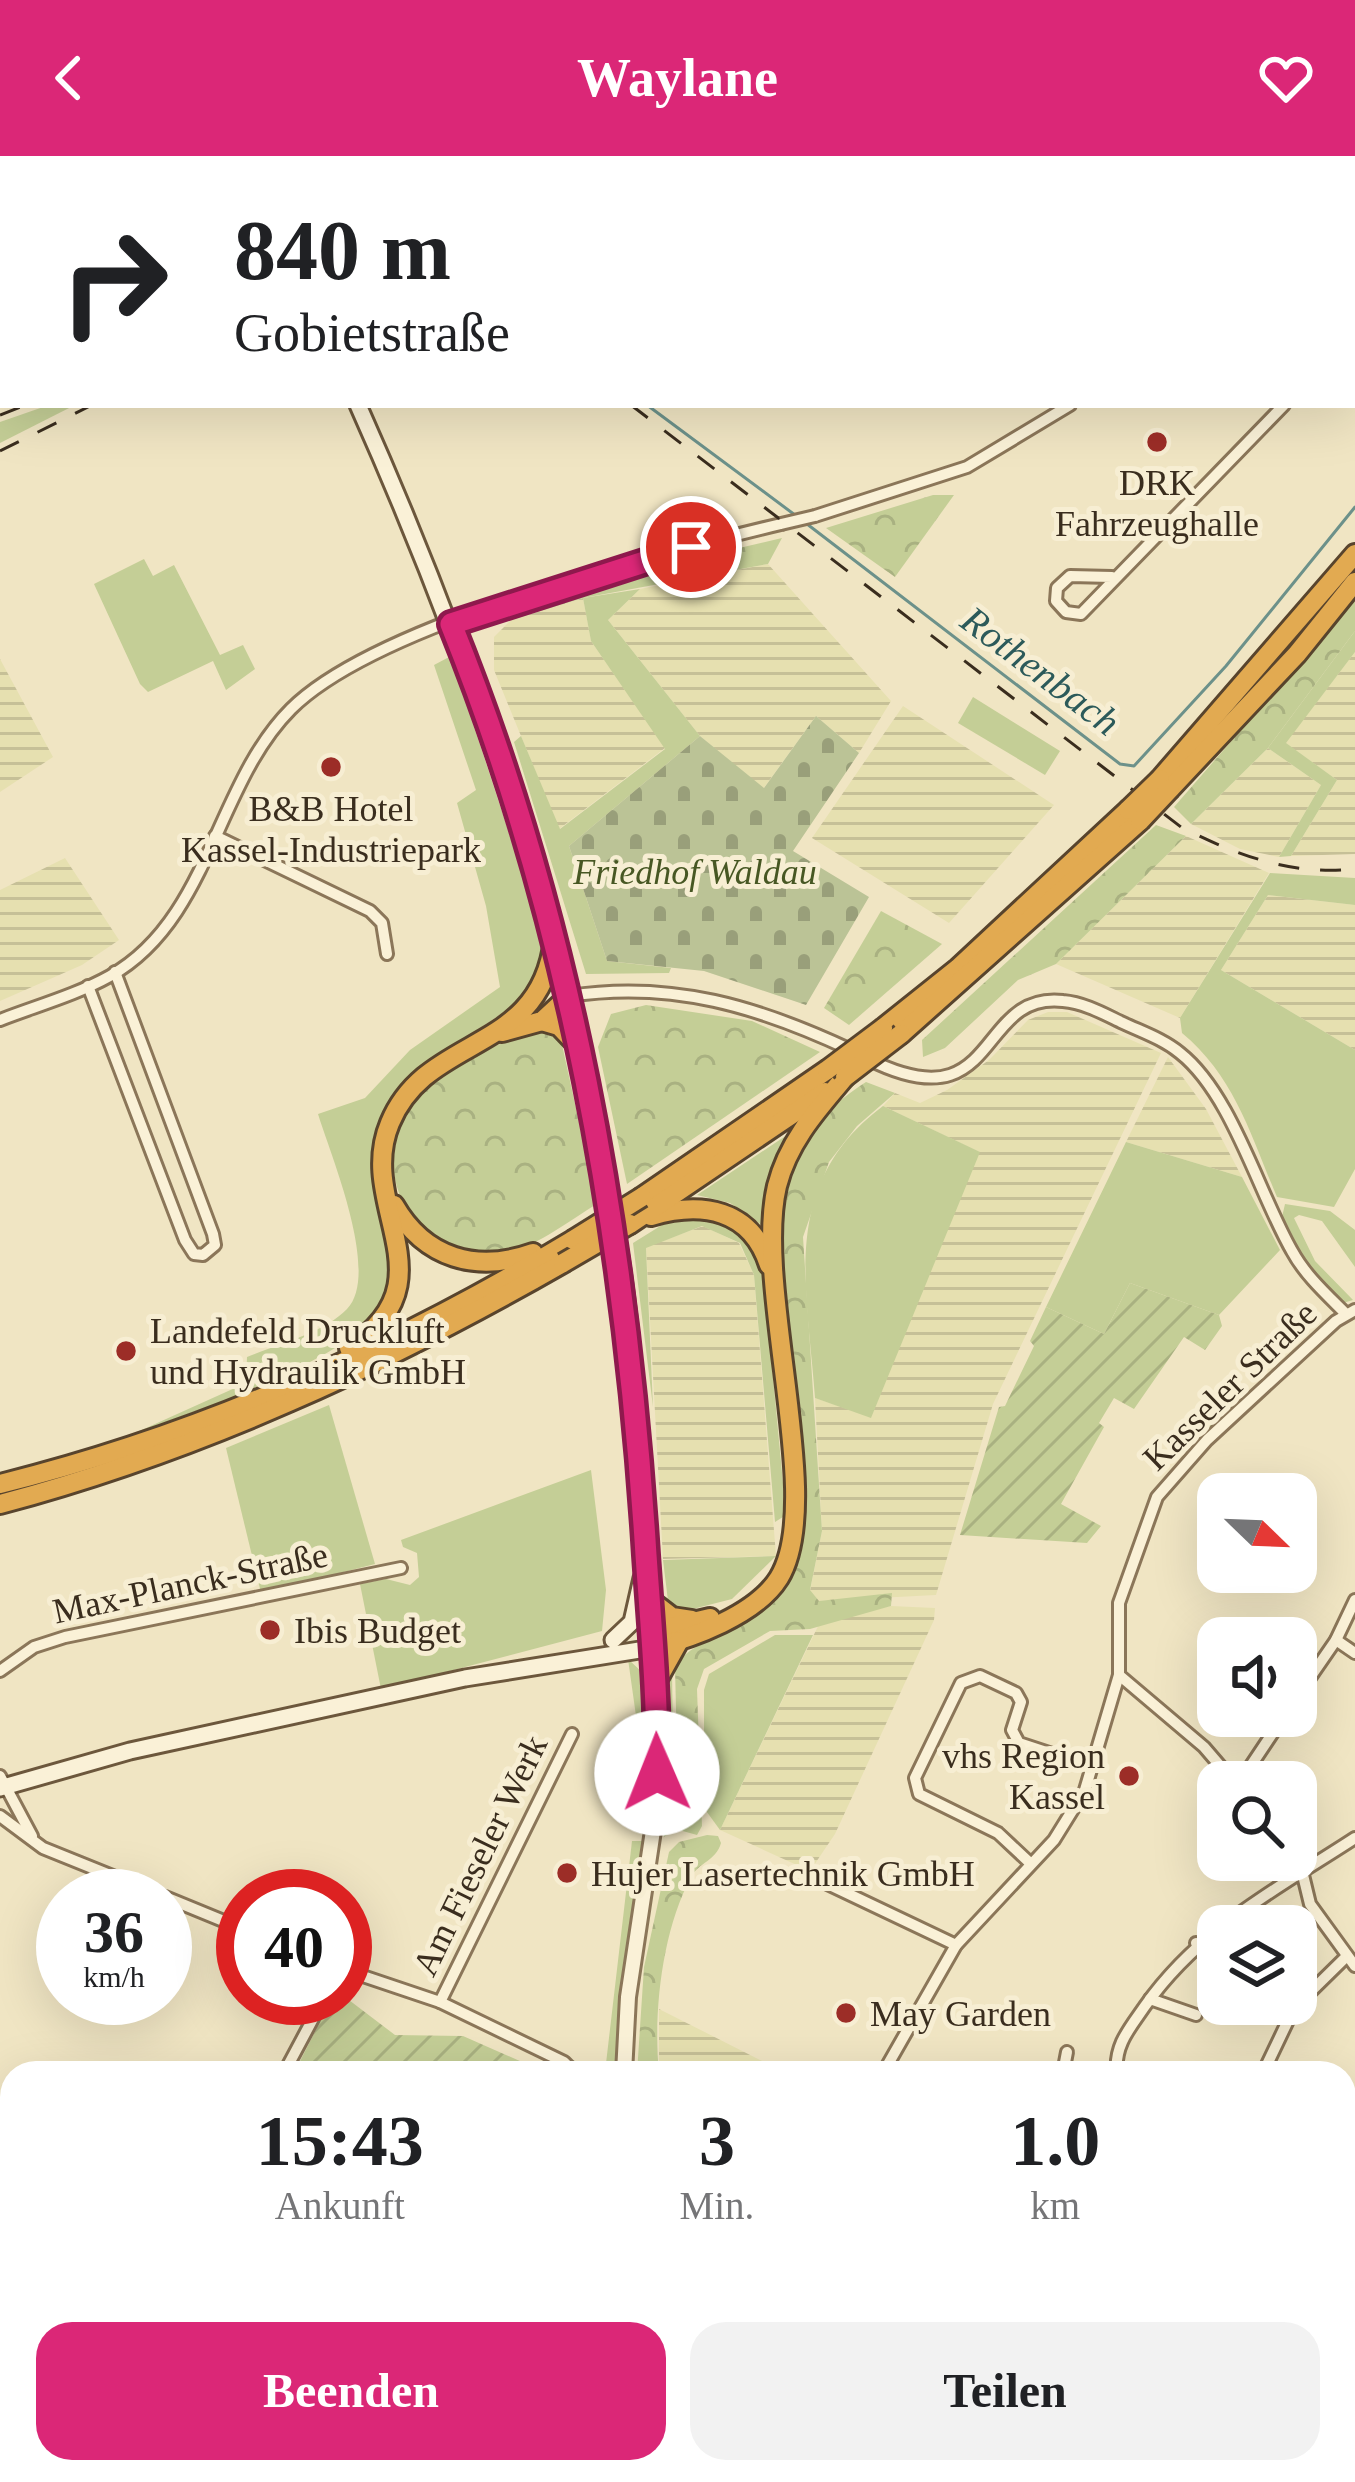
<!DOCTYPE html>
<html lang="de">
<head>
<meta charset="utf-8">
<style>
	:root { --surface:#fff; --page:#f2f2f2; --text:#202124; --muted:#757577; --accent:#db2777 }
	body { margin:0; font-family:"Times New Roman",serif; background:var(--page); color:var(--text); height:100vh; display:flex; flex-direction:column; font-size:45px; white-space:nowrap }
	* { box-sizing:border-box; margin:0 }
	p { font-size:39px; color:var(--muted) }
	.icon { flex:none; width:66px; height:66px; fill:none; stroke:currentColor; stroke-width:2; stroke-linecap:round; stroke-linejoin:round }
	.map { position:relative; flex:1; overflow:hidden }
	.panel { position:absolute; left:0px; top:1905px; width:1356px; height:423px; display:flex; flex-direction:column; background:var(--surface); border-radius:36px 36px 0 0; box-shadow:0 12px 48px #0002 }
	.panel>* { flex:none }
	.guide { position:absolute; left:0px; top:0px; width:1356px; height:252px; box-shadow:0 12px 48px #0002; background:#fff; color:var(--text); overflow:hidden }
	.needle { width:78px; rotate:113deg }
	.controls { position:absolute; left:1197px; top:1317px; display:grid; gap:24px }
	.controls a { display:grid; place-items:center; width:120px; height:120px; border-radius:24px; background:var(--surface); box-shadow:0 12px 48px #0002; font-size:60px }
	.speed { position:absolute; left:36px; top:1713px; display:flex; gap:24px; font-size:60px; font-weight:700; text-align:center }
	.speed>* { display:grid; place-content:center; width:156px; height:156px; border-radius:50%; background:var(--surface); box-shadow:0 12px 48px #0002; line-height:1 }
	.speed small { font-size:30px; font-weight:400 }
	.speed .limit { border:18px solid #d22; background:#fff; color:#111 }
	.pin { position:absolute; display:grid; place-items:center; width:102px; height:102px; color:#fff; margin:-51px; border:6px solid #fff; border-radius:50%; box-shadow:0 3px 12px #0007 }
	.me { position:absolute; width:132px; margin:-66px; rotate:359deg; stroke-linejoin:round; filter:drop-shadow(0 0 9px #0008) }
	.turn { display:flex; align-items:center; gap:42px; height:252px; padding:0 36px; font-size:54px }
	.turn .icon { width:156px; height:156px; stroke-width:2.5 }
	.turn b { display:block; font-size:84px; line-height:102px }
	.eta { display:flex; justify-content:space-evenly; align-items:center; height:204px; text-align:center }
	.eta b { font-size:72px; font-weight:700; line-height:84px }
	.cta { display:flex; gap:24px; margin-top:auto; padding:24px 36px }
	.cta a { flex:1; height:138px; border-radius:36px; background:var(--accent); color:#fff; font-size:48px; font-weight:700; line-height:138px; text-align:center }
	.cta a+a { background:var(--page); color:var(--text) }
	header { display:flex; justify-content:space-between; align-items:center; height:156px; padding:0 36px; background:var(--accent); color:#fff; font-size:54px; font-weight:700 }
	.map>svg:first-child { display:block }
	.farmland { fill:url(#farmland-rules) }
	.grass { fill:#c4ce96 }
	.forest { fill:url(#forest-crowns) }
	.cemetery { fill:url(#cemetery-stones) }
	.garden { fill:url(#garden-furrows) }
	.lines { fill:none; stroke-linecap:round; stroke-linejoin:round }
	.stream { stroke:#6c918a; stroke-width:3 }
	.minor-casing { stroke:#8b7659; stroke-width:16 }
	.tertiary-casing { stroke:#8b7659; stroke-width:20 }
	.secondary-casing { stroke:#6c573c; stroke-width:21 }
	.motorway-casing { stroke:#58442d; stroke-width:24 }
	.minor { stroke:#faf1d7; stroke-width:10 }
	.tertiary { stroke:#faf1d7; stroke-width:14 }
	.secondary { stroke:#faf1d7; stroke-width:15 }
	.motorway { stroke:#e2aa51; stroke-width:18 }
	.rail { stroke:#3a2d1e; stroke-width:3; stroke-dasharray:21 21; stroke-linecap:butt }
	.minor-bridge-casing { stroke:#8b7659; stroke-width:16; stroke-linecap:butt }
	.motorway-bridge-casing { stroke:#58442d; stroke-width:24; stroke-linecap:butt }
	.minor-bridge { stroke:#faf1d7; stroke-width:10 }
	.motorway-bridge { stroke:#e2aa51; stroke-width:18 }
	.route-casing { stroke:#8e194d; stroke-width:30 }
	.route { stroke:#db2777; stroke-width:21 }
	.poi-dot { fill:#9c2d27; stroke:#f7eed3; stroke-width:4.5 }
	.labels { text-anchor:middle; stroke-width:10; stroke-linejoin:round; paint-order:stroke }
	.poi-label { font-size:36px; fill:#3a2d1e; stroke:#f7eed3; text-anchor:start }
	.park-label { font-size:36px; font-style:italic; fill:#475723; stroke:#f7eed3 }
	.street-label { font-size:36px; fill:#3a2d1e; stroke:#f7eed3 }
	.water-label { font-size:39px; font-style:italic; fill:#2c5a5a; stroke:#f7eed3 }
</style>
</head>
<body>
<header><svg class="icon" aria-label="back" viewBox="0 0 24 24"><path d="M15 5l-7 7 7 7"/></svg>Waylane<svg class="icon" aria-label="heart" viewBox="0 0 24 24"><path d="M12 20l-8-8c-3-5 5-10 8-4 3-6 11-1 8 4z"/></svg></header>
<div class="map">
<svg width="1355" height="2326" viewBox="0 0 1355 2326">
	<defs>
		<pattern id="farmland-rules" width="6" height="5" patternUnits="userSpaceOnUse" patternTransform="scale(3)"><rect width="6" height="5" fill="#e6e0b0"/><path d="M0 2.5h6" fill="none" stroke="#c6c097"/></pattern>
		<pattern id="forest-crowns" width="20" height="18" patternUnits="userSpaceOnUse" patternTransform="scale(3)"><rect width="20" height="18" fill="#c4ce96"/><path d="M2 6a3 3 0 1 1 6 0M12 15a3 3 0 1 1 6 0" fill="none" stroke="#a9b181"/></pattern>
		<pattern id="cemetery-stones" width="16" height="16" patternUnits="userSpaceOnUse" patternTransform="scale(3)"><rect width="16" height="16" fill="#bbc396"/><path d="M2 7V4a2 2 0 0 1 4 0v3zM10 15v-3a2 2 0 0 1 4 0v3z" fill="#999f7a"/></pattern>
		<pattern id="garden-furrows" width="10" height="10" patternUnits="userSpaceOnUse" patternTransform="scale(3)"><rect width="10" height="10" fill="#c4ce96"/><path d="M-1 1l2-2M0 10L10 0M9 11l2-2" fill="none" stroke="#a9b181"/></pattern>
	</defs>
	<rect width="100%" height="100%" fill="#f0e5c3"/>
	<!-- farmland -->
	<g class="farmland">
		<path d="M768 408 891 545 859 597 816 560 763 633 700 580 608 464 640 433Z"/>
		<path d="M583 442 591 485 665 592 559 673 494 514V481L511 464Z"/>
		<path d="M1355 496V698L1291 700 1337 624 1285 587Z"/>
		<path d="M0 503 53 601 0 636Z"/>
		<path d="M903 550 1054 649 949 767 812 682Z"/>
		<path d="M1268 592 1321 629 1279 701 1240 693 1191 668Z"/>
		<path d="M1186 680 1269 717 1180 862 1056 808Z"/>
		<path d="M65 702 119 784 82 809 0 845V734Z"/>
		<path d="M1268 739 1355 749V894L1221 814Z"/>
		<path d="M1048 856H1067L1161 897 993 1248 936 1439 819 1445 810 1435 822 1375 815 1242 871 1261 979 996 883 950 895 937 920 947 947 934 989 904 1028 864Z"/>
		<path d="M1168 901 1206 953 1242 1021 1126 986Z"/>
		<path d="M703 1070 739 1087 754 1119 776 1400 663 1403 646 1091Z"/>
		<path d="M891 1450 935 1452 934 1464 835 1678 810 1715 720 1674 820 1466Z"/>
		<path d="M659 1853 774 1911 771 1917H659Z"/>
		<path d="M680 2316H819L829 2326H675Z"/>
	</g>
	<!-- grass -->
	<g class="grass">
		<path d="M49 249H75L0 287V266Z"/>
		<path d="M144 403 153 420 174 409 220 499 243 489 255 513 226 534 213 505 148 536 140 528 94 428Z"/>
		<path d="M640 433 608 464 700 580 569 690 607 805 671 812 669 817 586 818 514 586 521 580 560 673 665 593 591 485 583 442Z"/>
		<path d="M1355 475V496L1286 587 1337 624 1291 700 1279 701 1321 629 1268 592Z"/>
		<path d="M451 500 546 790C543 802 541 815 536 826 524 853 422 899 395 941 374 972 383 1003 387 1038 391 1074 400 1113 385 1147 360 1200 192 1257 135 1277L246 1227 247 1201C278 1188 324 1177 347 1153 381 1118 331 1000 318 958L365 942 410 894 500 831 486 750 457 647 476 634 434 509Z"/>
		<path d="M973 541 1060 595 1045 619 958 567Z"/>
		<path d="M1270 717 1355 722V749L1268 739 1221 814 1355 894V1013L1334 1051 1277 1041C1251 980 1235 921 1182 877L1180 862Z"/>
		<path d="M883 950 980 996 871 1262 815 1242C807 1129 779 1028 883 950Z"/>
		<path d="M787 979 764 1035 763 1070 730 1047 697 1039Z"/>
		<path d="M1126 986 1242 1021 1280 1094 1219 1159 1130 1127 1104 1178 1046 1151Z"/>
		<path d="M1285 1048 1330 1055 1355 1074V1111L1322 1065 1299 1059 1294 1062 1315 1105 1353 1144 1343 1147 1305 1106 1282 1061Z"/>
		<path d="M708 1059 745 1082 763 1115 786 1359 775 1366 754 1119 740 1087 702 1070 646 1092 653 1251 633 1087 670 1064Z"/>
		<path d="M1218 1235 1236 1251 1208 1278 1191 1263Z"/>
		<path d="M329 1249 375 1408 261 1437 226 1292Z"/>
		<path d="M591 1314 606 1434 602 1475 381 1533 360 1428 386 1423 410 1429 419 1421 417 1397 403 1391 401 1384Z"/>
		<path d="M776 1400 732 1443 681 1456 668 1445 663 1404Z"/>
		<path d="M775 1479H813L720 1674 704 1652V1534L709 1518Z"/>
		<path d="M628 1503 644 1518 645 1679 644 1617Z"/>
		<path d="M672 1510 674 1674 664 1681 666 1520Z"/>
		<path d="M632 1685H644L616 1917H598L567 1902 605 1916Z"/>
	</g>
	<!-- forest -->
	<g class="forest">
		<path d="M933 339H954L895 421 826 372Z"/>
		<path d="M782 382 768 408 583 442 511 464V459L653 412Z"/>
		<path d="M1355 443V475L1268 592 1191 668 1174 651Z"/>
		<path d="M1156 669 1186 680 1056 808 1018 824 945 892 923 901 922 884Z"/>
		<path d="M881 755 942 788 849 869 824 852Z"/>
		<path d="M646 849 752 865 820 896 627 1028 598 891 611 858Z"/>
		<path d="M548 875 561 884 597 1048C565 1067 528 1098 490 1100 466 1101 440 1087 423 1071 403 1053 395 1034 393 1007 388 929 484 886 548 875Z"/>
		<path d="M866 926 895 937 857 970 829 1006 803 1081 822 1375 810 1434 819 1445 892 1437 891 1450 810 1473 770 1475 704 1513 697 1533 702 1670 697 1679 679 1674 675 1512C683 1496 696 1491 712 1483 767 1456 799 1427 804 1364 797 1282 763 1073 792 1006 808 971 835 946 866 926Z"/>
		<path d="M707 1679 718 1680 721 1687C716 1705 699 1706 691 1721 662 1775 653 1857 659 1917H637L644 1811 669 1696 679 1686Z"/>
		<path d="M1344 2226 1355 2228V2314L1335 2322 1083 2326 1091 2316H1344Z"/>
	</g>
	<!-- cemetery -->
	<path class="cemetery" d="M816 560 859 597 793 695 869 741 806 849 704 815 607 805 569 690 700 580 764 632Z"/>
	<!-- garden -->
	<g class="garden">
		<path d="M1130 1127 1219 1159 1222 1170 1205 1194 1184 1181 1134 1253 1114 1242 1099 1267 1104 1271 1061 1348 1101 1370 1087 1387 960 1379 999 1251 1005 1250 1034 1190 1030 1185 1046 1151 1104 1178Z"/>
		<path d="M345 1841 395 1879 463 1880 547 1917H294L332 1842Z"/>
	</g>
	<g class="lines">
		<!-- stream -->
		<g class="stream">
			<path d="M647 249 795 359"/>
			<path d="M807 368 1120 608 1134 610 1226 510 1355 351"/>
			<path d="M1344 2233 1355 2234"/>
			<path d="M1344 2299 1355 2296"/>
			<path d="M1219 2326 1277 2316"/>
		</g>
		<!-- minor casing -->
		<g class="minor-casing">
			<g id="minor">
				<path d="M751 0 755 3"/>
				<path d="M1266 3 1268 0"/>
				<path d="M1353 134 1355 135"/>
				<path d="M1353 163 1355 160"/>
				<path d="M0 187 2 189"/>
				<path d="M815 360 967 311 1070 249"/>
				<path d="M1112 421 1070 420 1057 432 1056 445 1066 456 1081 458 1284 249"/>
				<path d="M215 680 370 755 382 767 387 798"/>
				<path d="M88 830 185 1084 194 1098 203 1099 215 1089 213 1078 115 816"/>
				<path d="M569 840C672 824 759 851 851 894"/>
				<path d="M0 864C36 850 76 839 110 820 210 764 215 629 291 553 377 467 659 397 781 368"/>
				<path d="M868 903C1001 970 975 835 1063 845 1085 847 1104 858 1123 867 1142 876 1163 883 1180 897 1232 938 1259 1038 1292 1095 1305 1119 1326 1138 1345 1157"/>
				<path d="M1336 1484 1355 1497"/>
				<path d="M0 1515 34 1491 65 1481 401 1412"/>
				<path d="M1119 1519 1204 1591 1234 1626"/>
				<path d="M1296 1542 1336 1484 1355 1444"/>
				<path d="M0 1620 32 1680"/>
				<path d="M1240 1626 1284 1560"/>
				<path d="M0 1660 43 1692 162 1740"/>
				<path d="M1290 1704 1302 1715 1310 1748 1355 1810"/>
				<path d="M1030 1707 998 1677 919 1638 915 1622 961 1527 980 1520 1016 1537 1021 1546 1012 1574 1019 1587 1092 1611"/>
				<path d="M815 1722 956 1789"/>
				<path d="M165 1741 243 1773"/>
				<path d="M1196 1787 1218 1796"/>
				<path d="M345 1814 440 1846 564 1906 575 1917"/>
				<path d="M1150 1843 1196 1859"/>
				<path d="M440 1846 572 1578"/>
				<path d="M284 1917 324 1842"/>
				<path d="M883 1917 956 1789 1054 1684 1085 1634 1119 1519V1447L1157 1341 1207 1284 1336 1165 1355 1154"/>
				<path d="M1063 1917 1067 1896"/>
				<path d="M1117 1917C1114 1889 1130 1872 1145 1850 1200 1772 1277 1733 1355 1682"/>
				<path d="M1263 1917 1294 1852 1347 1800"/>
				<path d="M1344 2153 1355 2157"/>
				<path d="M0 2298 12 2304"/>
				<path d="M37 2316 57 2326"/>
				<path d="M823 2316 832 2326"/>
			</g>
		</g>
		<!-- tertiary casing -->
		<g class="tertiary-casing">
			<g id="tertiary">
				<path d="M624 1917 628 1841 657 1648 652 1492"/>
				<path d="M627 2326 634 2316"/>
			</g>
		</g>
		<!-- secondary casing -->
		<g class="secondary-casing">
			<g id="secondary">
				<path d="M219 0 221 3"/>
				<path d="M613 1484 632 1466 642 1422"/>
				<path d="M0 1632 130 1595 465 1522 652 1492C641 1361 640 1230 620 1101 573 803 480 523 358 249"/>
			</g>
		</g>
		<!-- motorway casing -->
		<g class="motorway-casing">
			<g id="motorway">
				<path d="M1160 623 1355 398"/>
				<path d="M1170 633 1297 498 1355 426"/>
				<path d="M542 865 559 870 580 892"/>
				<path d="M883 872 958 812 1128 654"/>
				<path d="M502 876 542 865 569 840"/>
				<path d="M901 878 1140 665"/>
				<path d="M642 1041 827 914"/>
				<path d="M394 1049C425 1103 477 1117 533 1097"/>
				<path d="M651 1060C702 1045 751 1053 769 1109"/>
				<path d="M630 1068 825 936"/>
				<path d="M349 1192C454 1124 355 1050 390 967 427 877 540 900 554 784"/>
				<path d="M0 1328C202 1278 395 1191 573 1084"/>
				<path d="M0 1348C199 1295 385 1209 563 1107"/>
				<path d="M650 1444 672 1461 692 1464"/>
				<path d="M650 1476 710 1462"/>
				<path d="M652 1492C692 1482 756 1459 779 1422 826 1345 753 1132 777 1030 788 986 817 954 845 921"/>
				<path d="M654 1530 679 1485"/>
			</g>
		</g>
		<!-- minor -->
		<use href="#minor" class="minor"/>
		<!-- tertiary -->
		<use href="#tertiary" class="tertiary"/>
		<!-- secondary -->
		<use href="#secondary" class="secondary"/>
		<!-- motorway -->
		<use href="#motorway" class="motorway"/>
		<!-- rail -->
		<g class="rail">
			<path d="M275 0 276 3"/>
			<path d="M631 249 1181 671C1236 699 1292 720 1355 713"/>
			<path d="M0 259 26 249"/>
			<path d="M0 295 92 249"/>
			<path d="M416 2316 418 2326"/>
		</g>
		<!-- minor-bridge casing -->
		<g class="minor-bridge-casing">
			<path id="minor-bridge" d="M781 368 815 360"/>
		</g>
		<!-- motorway-bridge casing -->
		<g class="motorway-bridge-casing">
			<g id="motorway-bridge">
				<path d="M1128 654 1160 623"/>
				<path d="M1140 665 1170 633"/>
				<path d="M827 914 883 872"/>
				<path d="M845 921 901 878"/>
				<path d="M573 1084 642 1041"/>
				<path d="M563 1107 630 1068"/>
			</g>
		</g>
		<!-- minor-bridge -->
		<use href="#minor-bridge" class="minor-bridge"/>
		<!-- motorway-bridge -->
		<use href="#motorway-bridge" class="motorway-bridge"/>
	</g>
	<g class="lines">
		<!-- route casing -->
		<g class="route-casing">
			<path id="route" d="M657 1617C658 1544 651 1471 646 1399 626 1080 571 765 451 468L691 391"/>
		</g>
		<!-- route -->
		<use href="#route" class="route"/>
	</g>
	<!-- markers -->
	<g class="poi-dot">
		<circle cx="1157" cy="286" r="12"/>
		<circle cx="331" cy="611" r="12"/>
		<circle cx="126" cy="1195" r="12"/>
		<circle cx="270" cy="1474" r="12"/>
		<circle cx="1129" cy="1620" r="12"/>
		<circle cx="567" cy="1717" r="12"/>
		<circle cx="846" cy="1857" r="12"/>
	</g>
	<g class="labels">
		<!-- poi labels -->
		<g class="poi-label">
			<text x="1157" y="339" text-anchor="middle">DRK<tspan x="1157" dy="41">Fahrzeughalle</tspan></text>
			<text x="331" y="665" text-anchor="middle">B&amp;B Hotel<tspan x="331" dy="41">Kassel-Industriepark</tspan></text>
			<text x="150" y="1187">Landefeld Druckluft<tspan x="150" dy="41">und Hydraulik GmbH</tspan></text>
			<text x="294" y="1487">Ibis Budget</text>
			<text x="1105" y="1612" text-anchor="end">vhs Region<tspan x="1105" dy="41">Kassel</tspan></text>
			<text x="591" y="1730">Hujer Lasertechnik GmbH</text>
			<text x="870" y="1870">May Garden</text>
		</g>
		<!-- park labels -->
		<g class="park-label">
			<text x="695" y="728">Friedhof Waldau</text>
		</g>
		<!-- street labels -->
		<g class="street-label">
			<text transform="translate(1229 1229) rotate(-44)" y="13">Kasseler Straße</text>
			<text transform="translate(190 1426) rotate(-12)" y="13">Max-Planck-Straße</text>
			<text transform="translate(479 1699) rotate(-64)" y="13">Am Fieseler Werk</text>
		</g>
		<!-- water labels -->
		<g class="water-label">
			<text transform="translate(1041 514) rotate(37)" y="14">Rothenbach</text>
		</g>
	</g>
</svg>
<div class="controls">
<a><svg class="needle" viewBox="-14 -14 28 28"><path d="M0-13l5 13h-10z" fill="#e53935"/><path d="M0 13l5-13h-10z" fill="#757577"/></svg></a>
<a><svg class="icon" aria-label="sound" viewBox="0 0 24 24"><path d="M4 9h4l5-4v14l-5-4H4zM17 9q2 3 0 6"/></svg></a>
<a><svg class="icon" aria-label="search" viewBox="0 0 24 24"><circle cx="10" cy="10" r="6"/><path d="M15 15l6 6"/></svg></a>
<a><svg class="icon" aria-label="layers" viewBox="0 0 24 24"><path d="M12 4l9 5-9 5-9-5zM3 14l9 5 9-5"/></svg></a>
</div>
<div class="speed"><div>36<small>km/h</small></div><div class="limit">40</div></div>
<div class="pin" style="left:691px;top:391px;background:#d93025"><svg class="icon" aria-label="arrive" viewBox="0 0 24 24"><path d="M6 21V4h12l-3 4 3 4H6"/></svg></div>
<svg class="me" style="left:657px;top:1617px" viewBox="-20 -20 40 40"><circle r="19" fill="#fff"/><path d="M0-13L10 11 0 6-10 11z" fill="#db2777"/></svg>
<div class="guide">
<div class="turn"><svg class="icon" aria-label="right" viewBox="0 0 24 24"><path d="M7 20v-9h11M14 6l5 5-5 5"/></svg><div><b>840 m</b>Gobietstraße</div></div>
</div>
<section class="panel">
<div class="eta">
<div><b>15:43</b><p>Ankunft</p></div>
<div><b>3</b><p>Min.</p></div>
<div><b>1.0</b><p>km</p></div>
</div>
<div class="cta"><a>Beenden</a><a>Teilen</a></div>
</section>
</div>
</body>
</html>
